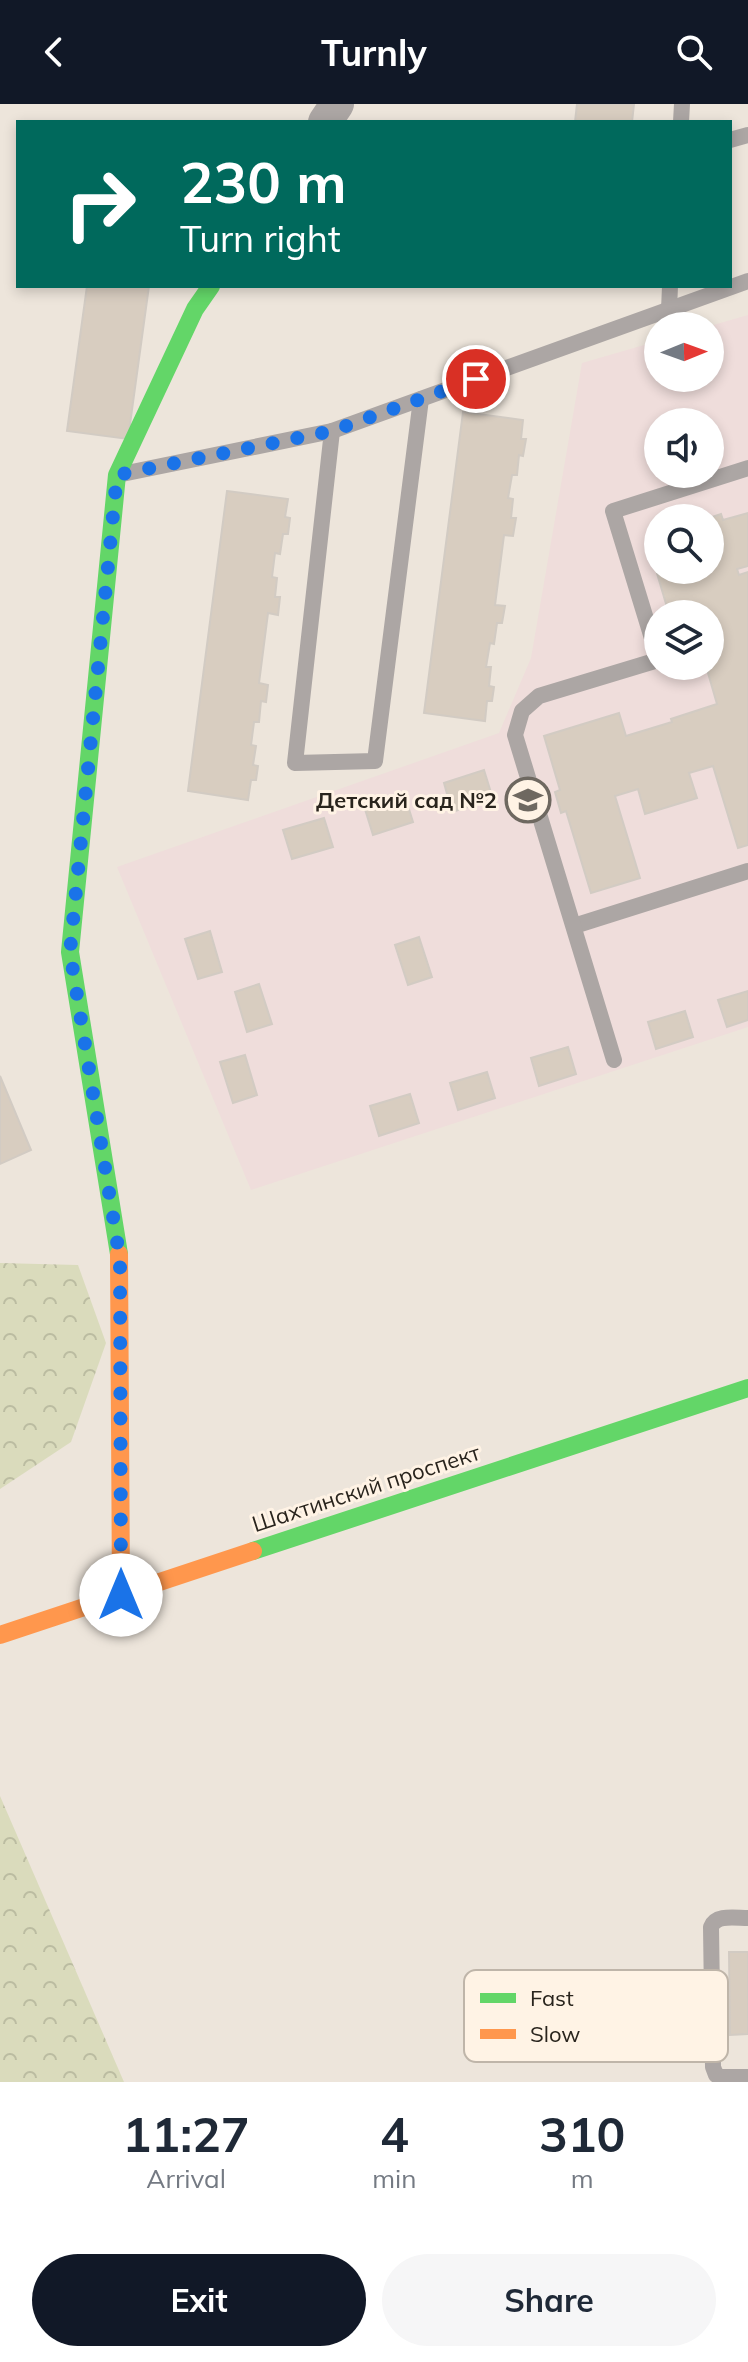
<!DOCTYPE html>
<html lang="en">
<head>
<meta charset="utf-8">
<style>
	:root { --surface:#fff; --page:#f6f6f7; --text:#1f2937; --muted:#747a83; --accent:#111827 }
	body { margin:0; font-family:Mulish,sans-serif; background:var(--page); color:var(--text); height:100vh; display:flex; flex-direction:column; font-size:30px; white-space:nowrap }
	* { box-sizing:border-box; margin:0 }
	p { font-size:26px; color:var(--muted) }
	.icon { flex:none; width:44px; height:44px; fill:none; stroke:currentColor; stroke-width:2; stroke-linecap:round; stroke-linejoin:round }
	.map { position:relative; height:1978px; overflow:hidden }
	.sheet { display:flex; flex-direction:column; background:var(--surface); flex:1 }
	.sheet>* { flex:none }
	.top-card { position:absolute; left:16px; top:16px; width:716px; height:168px; border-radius:0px; box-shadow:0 4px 12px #0003; background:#00695c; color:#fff; overflow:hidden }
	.needle { width:52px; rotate:89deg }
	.fabs { position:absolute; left:644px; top:208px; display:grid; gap:16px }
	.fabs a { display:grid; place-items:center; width:80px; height:80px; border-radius:50%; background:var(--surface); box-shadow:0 4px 12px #0003; font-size:40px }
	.pin { position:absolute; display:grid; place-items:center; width:68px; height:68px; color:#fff; margin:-34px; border:4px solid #fff; border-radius:50%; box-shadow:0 2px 8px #0007 }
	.me { position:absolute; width:88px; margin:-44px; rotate:0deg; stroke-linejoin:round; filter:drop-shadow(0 0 6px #0008) }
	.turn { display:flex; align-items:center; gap:28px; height:168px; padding:0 32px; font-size:36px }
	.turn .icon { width:104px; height:104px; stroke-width:2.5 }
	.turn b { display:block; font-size:56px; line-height:68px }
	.eta { display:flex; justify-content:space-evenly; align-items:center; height:136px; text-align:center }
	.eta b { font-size:48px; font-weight:700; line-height:56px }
	.cta { display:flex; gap:16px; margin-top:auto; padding:16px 32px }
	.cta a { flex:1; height:92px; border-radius:48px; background:var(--accent); color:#fff; font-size:32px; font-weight:700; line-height:92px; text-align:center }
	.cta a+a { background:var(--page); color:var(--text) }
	header { display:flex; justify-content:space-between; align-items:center; height:104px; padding:0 32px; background:var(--accent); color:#fff; font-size:36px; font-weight:700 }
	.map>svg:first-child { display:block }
	.education { fill:#efdddb; fill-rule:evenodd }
	.forest { fill:url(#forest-crowns) }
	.building { fill:#d8cdc0; stroke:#d2cbc3; stroke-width:2 }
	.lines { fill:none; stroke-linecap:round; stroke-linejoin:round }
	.lane { stroke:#aca6a4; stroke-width:16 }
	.street { stroke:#aca6a4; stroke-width:34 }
	.fast { stroke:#63d668; stroke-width:18 }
	.slow { stroke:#ff974d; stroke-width:18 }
	.route { stroke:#1a73e8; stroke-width:14; stroke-dasharray:0 25.2 }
	.labels { text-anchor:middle; stroke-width:6; stroke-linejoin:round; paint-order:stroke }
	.poi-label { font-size:22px; font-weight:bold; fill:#29241d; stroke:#fff3e5; text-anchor:end }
	.street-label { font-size:22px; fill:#29241d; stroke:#fff3e5 }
	.key { fill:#fff3e5; stroke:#bfb5a9; stroke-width:2 }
	.key-label { font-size:22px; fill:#29241d }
</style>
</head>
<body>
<header><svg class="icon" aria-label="back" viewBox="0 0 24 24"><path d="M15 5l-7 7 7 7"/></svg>Turnly<svg class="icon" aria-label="search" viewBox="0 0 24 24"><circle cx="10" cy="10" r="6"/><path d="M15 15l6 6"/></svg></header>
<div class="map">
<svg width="748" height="1978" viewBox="0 0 748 1978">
	<defs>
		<pattern id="forest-crowns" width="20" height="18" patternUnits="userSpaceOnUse" patternTransform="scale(2)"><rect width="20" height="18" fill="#dadbbc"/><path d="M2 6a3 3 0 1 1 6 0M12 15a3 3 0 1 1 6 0" fill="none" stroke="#bbbca1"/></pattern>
	</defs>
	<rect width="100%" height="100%" fill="#ede5db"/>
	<!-- education -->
	<path class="education" d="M748 211V923L251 1086 117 763 499 629 531 554 582 259 658 237V274H710V222ZM658 318H710V370H658ZM658 414H710V466H658ZM658 510H710V562H658Z"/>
	<!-- forest -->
	<g class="forest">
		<path d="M0 1159 78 1161 106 1239 71 1338 0 1385Z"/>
		<path d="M0 1692 124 1978H0Z"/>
	</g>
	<!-- building -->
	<g class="building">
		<path d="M577 0H634L632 18H575Z"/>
		<path d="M87 182H149L128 335 67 327Z"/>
		<path d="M463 308 523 316 521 335H526L523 352 519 351 517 371H512L508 394 513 395 511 414H516L513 432 504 431 495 501 505 502 502 519H497L494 540 490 539 486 563H491L489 582 494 583 492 597H487L485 617 424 609Z"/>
		<path d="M227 387 288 395 285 413 290 414 288 430H283L280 450 275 449 272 473 277 474 275 493H280L278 511 268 509 259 579 268 581 266 598 261 597 259 618H254L251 641 256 642 253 661 258 662 256 676H251L248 696 188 687Z"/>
		<path d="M748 409V462L737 465 739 471 748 468V741L738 744 713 662 689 669 697 694 645 710 638 685 615 692 640 774 591 789 566 707 561 709 555 688 560 686 544 632 619 609 626 632 672 618 671 615 717 600 706 562H710V510H694V507L669 510 648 439 658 436V466H710L709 414 721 410 723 416Z"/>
		<path d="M484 666 493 695 452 708 444 679Z"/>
		<path d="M404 689 413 718 373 731 364 702Z"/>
		<path d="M324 714 333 743 292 755 283 726Z"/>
		<path d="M210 827 222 868 198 875 185 835Z"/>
		<path d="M419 833 432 873 408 881 395 841Z"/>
		<path d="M259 880 272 920 247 928 235 888Z"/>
		<path d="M748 887V916L727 923 718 896Z"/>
		<path d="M685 907 693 933 656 945 648 918Z"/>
		<path d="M568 943 576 970 539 982 531 954Z"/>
		<path d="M245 951 257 991 233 999 220 958Z"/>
		<path d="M487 968 495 994 458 1006 450 979Z"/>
		<path d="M0 972 31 1046 0 1060Z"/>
		<path d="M410 990 419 1019 379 1032 370 1002Z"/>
		<path d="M729 1848H748V1930L730 1931Z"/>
	</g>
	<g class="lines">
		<!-- lane -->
		<g class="lane">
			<path d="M681 18 682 0"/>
			<path d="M730 36 748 31"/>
			<path d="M669 206 670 182"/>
			<path d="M332 327 295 659 375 657 421 295"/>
			<path d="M122 370 332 327 748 177"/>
			<path d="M658 554 613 407 748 364"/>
			<path d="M574 822 748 767"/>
			<path d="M614 956 515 631 522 607 539 592 658 556"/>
			<path d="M748 1814C735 1814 716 1810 711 1823L713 1963 716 1971 722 1973H748"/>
		</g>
		<!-- street -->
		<path class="street" d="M325 18 337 0"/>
		<!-- fast -->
		<g class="fast">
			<path d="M119 1150 70 848 117 371 195 205 211 182"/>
			<path d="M253 1447 748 1284"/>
		</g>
		<!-- slow -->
		<g class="slow">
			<path d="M119 1150 121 1491"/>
			<path d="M0 1531 253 1447"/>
		</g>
	</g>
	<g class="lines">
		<!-- route -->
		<path class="route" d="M121 1491 120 1156 70 848 117 371 332 327 476 275"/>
	</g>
	<!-- icons -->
	<defs>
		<g id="school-ring" transform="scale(2.3)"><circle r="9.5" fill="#fff3e5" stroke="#6e6860" stroke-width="1.5"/><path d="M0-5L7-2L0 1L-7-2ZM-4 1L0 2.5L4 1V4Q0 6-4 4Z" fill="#6e6860"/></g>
	</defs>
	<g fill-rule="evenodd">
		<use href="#school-ring" x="528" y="696"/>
	</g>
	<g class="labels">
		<!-- poi labels -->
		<g class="poi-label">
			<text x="497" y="704">Детский сад №2</text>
		</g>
		<!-- street labels -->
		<g class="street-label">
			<text transform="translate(366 1384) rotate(-18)" y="8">Шахтинский проспект</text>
		</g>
	</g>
	<!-- legend -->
	<rect x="464" y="1866" width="264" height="92" rx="12" class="key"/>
	<rect x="480" y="1889" width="36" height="10" fill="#63d668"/>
	<rect x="480" y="1925" width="36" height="10" fill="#ff974d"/>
	<g class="key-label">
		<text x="530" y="1902">Fast</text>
		<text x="530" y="1938">Slow</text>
	</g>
</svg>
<div class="fabs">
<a><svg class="needle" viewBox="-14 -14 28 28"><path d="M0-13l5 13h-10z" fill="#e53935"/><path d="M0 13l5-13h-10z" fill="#747a83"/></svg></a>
<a><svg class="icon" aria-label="sound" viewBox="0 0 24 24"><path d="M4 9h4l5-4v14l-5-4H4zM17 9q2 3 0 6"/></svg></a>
<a><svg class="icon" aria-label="search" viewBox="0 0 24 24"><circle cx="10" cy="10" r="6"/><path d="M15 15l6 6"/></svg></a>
<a><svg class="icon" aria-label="layers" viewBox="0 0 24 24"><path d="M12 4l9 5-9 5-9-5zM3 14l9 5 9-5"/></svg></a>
</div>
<div class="pin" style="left:476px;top:275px;background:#d93025"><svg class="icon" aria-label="arrive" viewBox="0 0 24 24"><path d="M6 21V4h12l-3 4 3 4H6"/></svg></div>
<svg class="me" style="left:121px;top:1491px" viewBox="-20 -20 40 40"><circle r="19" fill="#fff"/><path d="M0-13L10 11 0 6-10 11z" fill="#1a73e8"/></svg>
<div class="top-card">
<div class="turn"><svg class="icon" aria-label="right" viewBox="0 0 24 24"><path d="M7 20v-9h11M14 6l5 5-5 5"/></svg><div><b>230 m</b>Turn right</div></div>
</div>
</div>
<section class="sheet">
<div class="eta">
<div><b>11:27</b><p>Arrival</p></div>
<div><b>4</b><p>min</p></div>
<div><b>310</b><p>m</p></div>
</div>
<div class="cta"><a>Exit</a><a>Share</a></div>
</section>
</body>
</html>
